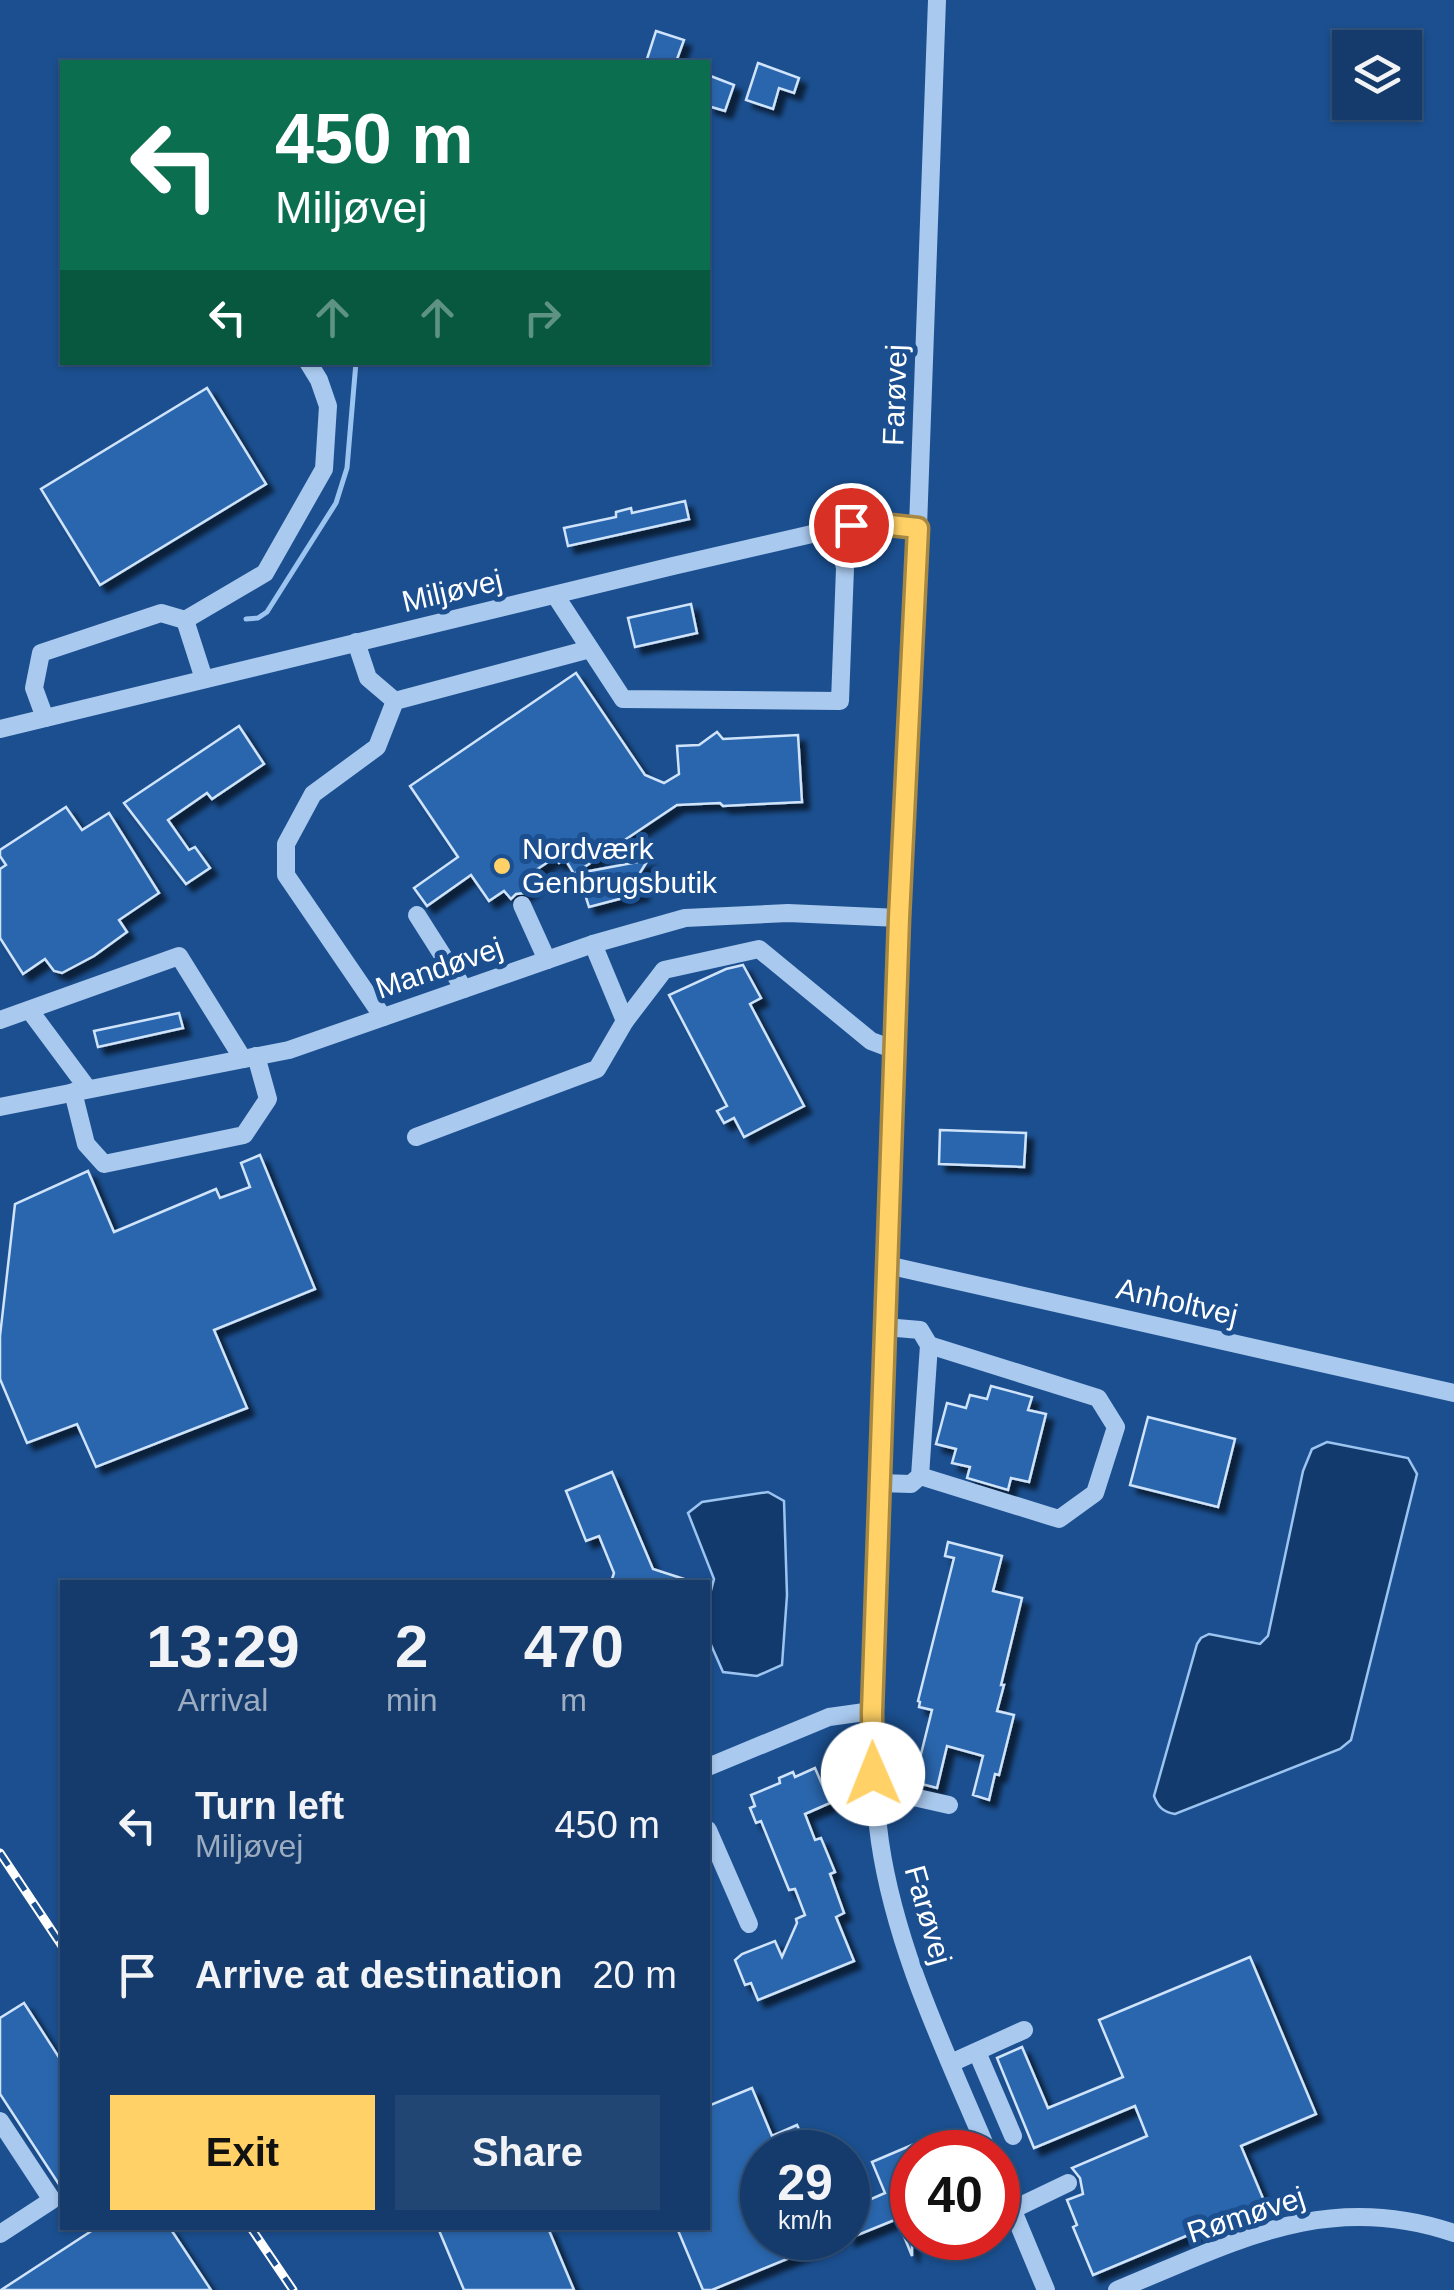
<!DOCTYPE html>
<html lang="en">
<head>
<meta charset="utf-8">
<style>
	:root { --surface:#143b6b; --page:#214673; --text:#f1f3f6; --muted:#9dadc1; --line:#33557e; --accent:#ffd166 }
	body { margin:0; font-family:Helvetica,sans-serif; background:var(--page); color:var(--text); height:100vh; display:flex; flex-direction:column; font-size:38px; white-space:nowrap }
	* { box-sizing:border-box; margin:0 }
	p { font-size:32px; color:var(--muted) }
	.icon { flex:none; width:55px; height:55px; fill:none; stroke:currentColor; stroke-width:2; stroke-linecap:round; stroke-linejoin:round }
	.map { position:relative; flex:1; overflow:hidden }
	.side { position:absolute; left:60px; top:1580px; width:650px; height:650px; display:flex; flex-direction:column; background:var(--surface); border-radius:0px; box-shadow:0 2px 8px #0004,0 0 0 2px var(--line) }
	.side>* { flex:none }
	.hud { position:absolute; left:60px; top:60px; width:650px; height:305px; border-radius:0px; box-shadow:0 2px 8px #0004,0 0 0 2px var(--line); background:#0b6e4f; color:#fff; overflow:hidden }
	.buttons { position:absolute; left:1332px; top:30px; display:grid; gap:20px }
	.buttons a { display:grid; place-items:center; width:90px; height:90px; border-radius:0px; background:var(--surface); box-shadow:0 2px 8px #0004,0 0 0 2px var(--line); font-size:50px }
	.speed { position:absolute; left:740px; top:2130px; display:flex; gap:20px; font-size:50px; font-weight:700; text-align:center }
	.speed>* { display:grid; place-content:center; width:130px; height:130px; border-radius:50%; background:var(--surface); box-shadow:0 2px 8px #0004,0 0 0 2px var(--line); line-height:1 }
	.speed small { font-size:25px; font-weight:400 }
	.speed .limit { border:15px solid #d22; background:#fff; color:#111 }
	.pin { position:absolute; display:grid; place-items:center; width:85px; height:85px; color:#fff; margin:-42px; border:5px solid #fff; border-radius:50%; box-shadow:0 2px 10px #0007 }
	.me { position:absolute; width:110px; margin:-55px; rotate:359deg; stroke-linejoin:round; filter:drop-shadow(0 0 8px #0008) }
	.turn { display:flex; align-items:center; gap:35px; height:210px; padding:0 50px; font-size:45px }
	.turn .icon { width:130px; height:130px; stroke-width:2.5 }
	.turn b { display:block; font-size:70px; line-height:85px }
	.lanes { display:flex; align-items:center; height:95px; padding:0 50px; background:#0003; justify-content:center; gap:50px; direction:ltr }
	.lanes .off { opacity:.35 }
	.eta { display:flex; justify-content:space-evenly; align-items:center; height:170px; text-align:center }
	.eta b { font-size:60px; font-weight:600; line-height:70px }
	.primary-button { display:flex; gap:20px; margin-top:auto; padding:20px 50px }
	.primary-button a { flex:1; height:115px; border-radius:0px; background:var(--accent); color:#111; font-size:40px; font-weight:600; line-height:115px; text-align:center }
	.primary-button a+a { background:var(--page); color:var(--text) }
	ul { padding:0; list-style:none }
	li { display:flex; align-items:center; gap:30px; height:150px; padding:0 50px }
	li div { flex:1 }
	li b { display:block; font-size:38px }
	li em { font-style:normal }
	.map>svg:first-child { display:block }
	.water { fill:#123a6d; stroke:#9cc4f0; stroke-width:2.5 }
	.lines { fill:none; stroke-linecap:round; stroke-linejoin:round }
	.stream { stroke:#9cc4f0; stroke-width:5 }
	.building { fill:#2a66ad; stroke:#cfe3fa; stroke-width:2.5; filter:url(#shadow) }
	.minor { stroke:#a9c9ee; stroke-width:18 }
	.rail-casing { stroke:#fff; stroke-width:9 }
	.rail { stroke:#1b4f8f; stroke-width:5; stroke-dasharray:15; stroke-linecap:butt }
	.route-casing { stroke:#a68842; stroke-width:25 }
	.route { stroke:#ffd166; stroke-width:18 }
	.poi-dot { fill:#ffd166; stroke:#1b4f8f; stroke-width:4 }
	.labels { text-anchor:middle; stroke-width:10; stroke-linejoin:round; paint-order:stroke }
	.street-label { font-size:30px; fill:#fff; stroke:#1b4f8f }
	.poi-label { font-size:30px; fill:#fff; stroke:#1b4f8f; text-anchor:start }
</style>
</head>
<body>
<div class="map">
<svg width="1454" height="2290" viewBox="0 0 1454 2290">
	<defs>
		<filter id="shadow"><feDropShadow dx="7" dy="7" stdDeviation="2.5" flood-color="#0009"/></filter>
	</defs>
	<rect width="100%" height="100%" fill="#1b4f8f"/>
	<!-- water -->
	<g class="water">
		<path d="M1327 1442 1408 1458 1417 1474 1351 1740 1340 1749 1175 1814C1163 1812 1158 1807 1154 1796L1197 1644 1201 1638 1209 1634 1260 1644 1268 1636 1303 1471 1312 1449Z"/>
		<path d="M768 1492 784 1501 787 1595 782 1665 757 1676 723 1672 708 1638V1602L714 1579 688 1513 702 1502Z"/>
	</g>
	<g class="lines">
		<!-- stream -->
		<path class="stream" d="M246 619 258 618 267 612 336 503 347 468 356 362"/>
	</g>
	<!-- building -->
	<g class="building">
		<path d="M656 31 684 40 676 62H646Z"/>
		<path d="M758 63 799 78 794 93 779 88 773 109 746 100Z"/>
		<path d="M708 75 734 85 725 111 708 106Z"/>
		<path d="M207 388 266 484 100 585 41 489Z"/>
		<path d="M685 501 689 519 568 546 564 528 616 517V512L631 508 632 513Z"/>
		<path d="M691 604 697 633 635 647 628 618Z"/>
		<path d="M576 673 645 775 664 783 679 774 677 746 699 745 717 732 723 739 798 735 802 802 723 806 720 803 677 805 574 874 565 859 559 863 554 858 530 874 533 887 525 893 516 894 511 899 504 891 489 901 471 875 427 906 414 888 458 857 410 786Z"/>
		<path d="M239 726 264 764 212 799 207 793 168 820 189 850 195 847 210 868 186 884 124 803Z"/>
		<path d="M66 807 82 830 109 813 159 893 119 920 127 932 94 956 62 973 54 971 45 959 23 974 0 938V869L6 865 0 856V850Z"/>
		<path d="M648 860 638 876 642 893 589 907 583 888 574 874Z"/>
		<path d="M743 965 761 998 750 1004 804 1106 744 1137 734 1118 724 1123 717 1111 727 1106 669 995 726 969Z"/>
		<path d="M179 1013 183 1028 98 1047 94 1031Z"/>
		<path d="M940 1130 1026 1133 1024 1167 939 1164Z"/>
		<path d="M260 1155 315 1289 214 1330 247 1408 96 1467 77 1424 27 1443 0 1379V1336L15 1204 88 1171 114 1232 216 1189 220 1198 250 1187 241 1163Z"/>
		<path d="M991 1386 1032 1397 1028 1410 1046 1414 1029 1482 1011 1478 1008 1490 967 1478 970 1467 952 1463 956 1449 936 1444 947 1403 966 1408 970 1395 987 1399Z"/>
		<path d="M1148 1417 1235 1439 1218 1507 1130 1485Z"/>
		<path d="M612 1472 653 1569 684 1579V1582H611L614 1573 599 1536 586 1541 566 1491Z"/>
		<path d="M948 1542 1002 1556 993 1591 1022 1598 1001 1685H1004L997 1711 1014 1715 999 1775 995 1774 989 1800 973 1795 983 1756 947 1746 937 1788 914 1782 932 1710 919 1707 920 1702 918 1701 954 1558 945 1556Z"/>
		<path d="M815 1768 830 1803 805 1814 815 1840 821 1838 835 1872 830 1874 844 1913 836 1917 854 1961 758 2000 751 1983 745 1985 735 1960 742 1954 775 1941 782 1957 797 1923 796 1919 805 1915 795 1889 789 1890 761 1821 756 1823 750 1808 755 1806 751 1795 780 1783 779 1778 793 1772 795 1777Z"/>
		<path d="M1250 1957 1316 2114 1241 2146 1265 2203 1093 2275 1073 2227 1077 2225 1067 2200 1083 2194 1080 2178 1072 2168 1147 2136 1135 2106 1034 2148 997 2058 1022 2047 1048 2108 1123 2077 1099 2020Z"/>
		<path d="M24 2003 62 2062V2189L0 2094V2018Z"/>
		<path d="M752 2088 772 2136 797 2125 809 2152H762V2238H838L712 2290H703L677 2228H708V2106Z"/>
		<path d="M912 2145V2256L897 2219 848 2239V2209L885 2193 872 2162Z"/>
		<path d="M96 2228H170L211 2290H1Z"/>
		<path d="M438 2228H548L574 2290H464Z"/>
	</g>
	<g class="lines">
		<!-- minor -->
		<g class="minor">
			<path d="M937 0 918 527 899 918 872 1711C873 1755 874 1799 880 1842 896 1951 946 2052 988 2152"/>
			<path d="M555 595 623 699 840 701 845 568 836 529"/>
			<path d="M185 620 265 573 324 469 328 406 319 380 308 362"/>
			<path d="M356 642 368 678 395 701"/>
			<path d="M45 718 34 688 41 653 161 613 185 620 204 679"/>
			<path d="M0 729 673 566 851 525 881 524 918 527"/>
			<path d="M522 905 547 960"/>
			<path d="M417 915 464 989"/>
			<path d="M30 1011 88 1089"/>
			<path d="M383 1017 286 875V844L313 794 377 747 395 701 590 649"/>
			<path d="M0 1020 179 956 243 1059"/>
			<path d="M625 1021 664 970 759 949 871 1041 895 1050"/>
			<path d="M73 1092 86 1144 104 1164 244 1135 268 1099 256 1056"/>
			<path d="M0 1107 289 1050 593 944 685 918 788 913 899 918"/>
			<path d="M416 1137 597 1069 625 1021 593 944"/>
			<path d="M887 1265 1454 1393"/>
			<path d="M920 1476 1059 1519 1095 1493 1116 1427 1098 1398 929 1345"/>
			<path d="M880 1483 911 1484 920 1476 929 1345 920 1330 885 1327"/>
			<path d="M708 1767 829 1717 872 1711"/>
			<path d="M876 1796H909L949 1805"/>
			<path d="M708 1830 749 1924"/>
			<path d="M977 2052 1013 2136"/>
			<path d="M951 2063 1024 2030"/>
			<path d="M0 2121 52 2200 0 2234"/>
			<path d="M998 2175 1046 2290"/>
			<path d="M1012 2210 1068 2183"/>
			<path d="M1117 2290C1233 2243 1326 2189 1454 2233"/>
		</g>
		<!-- rail casing -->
		<g class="rail-casing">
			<g id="rail">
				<path d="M0 1853 62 1946"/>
				<path d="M251 2228 293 2290"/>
			</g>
		</g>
		<!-- rail -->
		<use href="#rail" class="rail"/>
	</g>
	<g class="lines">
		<!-- route casing -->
		<g class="route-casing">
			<path id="route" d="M851 525 881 524 918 528 899 918 872 1712 873 1774"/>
		</g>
		<!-- route -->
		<use href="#route" class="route"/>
	</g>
	<!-- markers -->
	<circle class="poi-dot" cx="502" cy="866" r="10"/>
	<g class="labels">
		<!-- street labels -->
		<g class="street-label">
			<text transform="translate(895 395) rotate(-88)" y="10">Farøvej</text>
			<text transform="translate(452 591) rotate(-13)" y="10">Miljøvej</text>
			<text transform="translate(439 968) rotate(-19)" y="10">Mandøvej</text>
			<text transform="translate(1177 1302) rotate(13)" y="10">Anholtvej</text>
			<text transform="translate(928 1915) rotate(74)" y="10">Farøvej</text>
			<text transform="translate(1246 2215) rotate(-18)" y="10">Rømøvej</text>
		</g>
		<!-- poi labels -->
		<g class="poi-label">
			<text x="522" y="859">Nordværk<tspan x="522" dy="34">Genbrugsbutik</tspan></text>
		</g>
	</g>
</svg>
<div class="buttons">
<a><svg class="icon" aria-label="layers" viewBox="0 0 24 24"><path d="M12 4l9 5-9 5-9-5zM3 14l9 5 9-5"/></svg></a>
</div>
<div class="speed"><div>29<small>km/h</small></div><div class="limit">40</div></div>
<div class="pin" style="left:851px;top:525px;background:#d93025"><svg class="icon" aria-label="arrive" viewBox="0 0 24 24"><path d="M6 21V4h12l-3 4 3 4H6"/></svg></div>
<svg class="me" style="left:873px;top:1774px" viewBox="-20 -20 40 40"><circle r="19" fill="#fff"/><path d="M0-13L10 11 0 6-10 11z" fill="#ffd166"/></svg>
<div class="hud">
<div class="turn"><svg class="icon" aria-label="left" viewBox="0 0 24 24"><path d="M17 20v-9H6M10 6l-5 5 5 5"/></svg><div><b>450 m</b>Miljøvej</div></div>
<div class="lanes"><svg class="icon" aria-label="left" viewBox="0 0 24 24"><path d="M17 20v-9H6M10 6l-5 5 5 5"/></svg><svg class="icon off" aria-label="ahead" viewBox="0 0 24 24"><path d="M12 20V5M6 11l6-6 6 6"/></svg><svg class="icon off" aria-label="ahead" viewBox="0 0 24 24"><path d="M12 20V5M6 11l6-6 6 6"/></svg><svg class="icon off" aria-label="right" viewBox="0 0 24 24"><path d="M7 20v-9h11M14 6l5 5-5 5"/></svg></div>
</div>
<section class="side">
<div class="eta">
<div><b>13:29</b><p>Arrival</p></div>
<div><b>2</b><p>min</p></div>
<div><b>470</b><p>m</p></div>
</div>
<ul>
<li><svg class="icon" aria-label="left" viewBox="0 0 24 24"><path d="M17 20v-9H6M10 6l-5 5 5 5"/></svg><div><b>Turn left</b><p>Miljøvej</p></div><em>450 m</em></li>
<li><svg class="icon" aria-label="arrive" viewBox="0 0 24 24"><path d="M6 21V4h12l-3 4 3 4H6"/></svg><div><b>Arrive at destination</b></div><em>20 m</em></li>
</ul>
<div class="primary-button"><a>Exit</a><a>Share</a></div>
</section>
</div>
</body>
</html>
